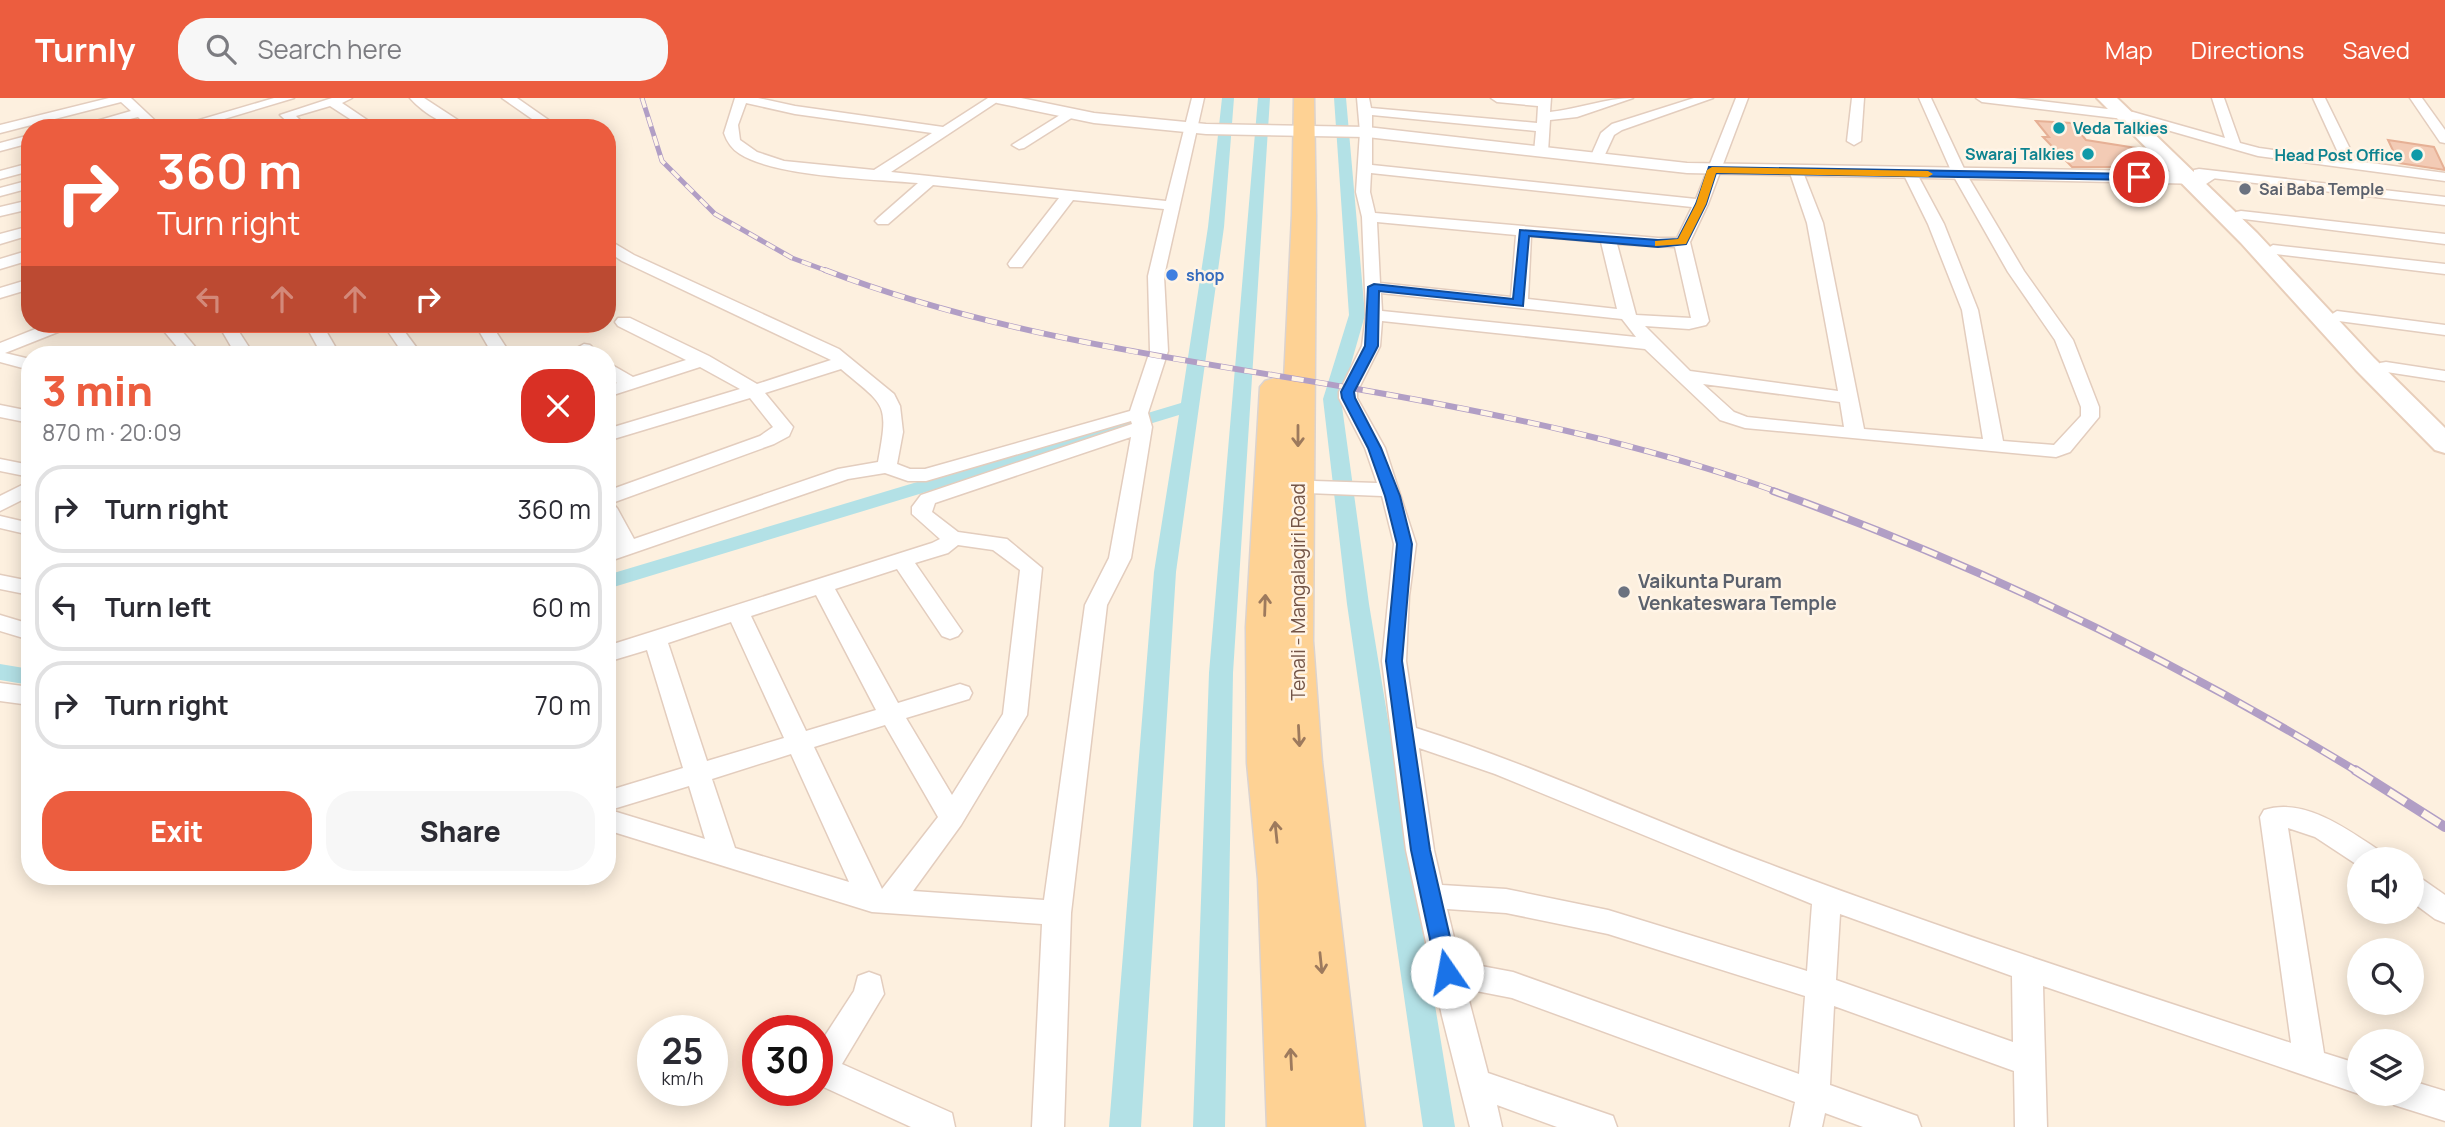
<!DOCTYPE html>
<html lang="en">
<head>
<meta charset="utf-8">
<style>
	:root { --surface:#fff; --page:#f7f7f7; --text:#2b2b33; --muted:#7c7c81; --line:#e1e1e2; --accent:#ec5d3f }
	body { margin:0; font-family:Manrope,sans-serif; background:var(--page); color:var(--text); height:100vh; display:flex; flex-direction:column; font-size:26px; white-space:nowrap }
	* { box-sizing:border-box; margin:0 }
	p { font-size:23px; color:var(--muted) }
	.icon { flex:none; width:38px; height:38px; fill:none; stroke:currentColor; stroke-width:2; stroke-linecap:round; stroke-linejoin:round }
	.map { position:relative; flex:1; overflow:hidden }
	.side { position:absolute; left:21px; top:248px; width:595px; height:539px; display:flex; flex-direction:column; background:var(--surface); border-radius:28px; box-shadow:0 4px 18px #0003 }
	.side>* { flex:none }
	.hud { position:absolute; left:21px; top:21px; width:595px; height:214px; border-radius:28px; box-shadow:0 4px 18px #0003; background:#ec5d3f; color:#fff; overflow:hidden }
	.fabs { position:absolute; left:2347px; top:749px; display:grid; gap:14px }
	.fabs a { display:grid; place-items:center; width:77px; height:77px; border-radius:50%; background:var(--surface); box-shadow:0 4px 18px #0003; font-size:35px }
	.speed { position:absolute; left:637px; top:917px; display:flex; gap:14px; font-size:35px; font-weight:700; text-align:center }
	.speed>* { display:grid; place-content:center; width:91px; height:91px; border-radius:50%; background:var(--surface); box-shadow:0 4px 18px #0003; line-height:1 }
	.speed small { font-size:18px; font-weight:400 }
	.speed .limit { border:10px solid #d22; background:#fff; color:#111 }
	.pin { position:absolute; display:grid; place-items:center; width:60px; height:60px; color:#fff; margin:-30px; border:4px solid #fff; border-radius:50%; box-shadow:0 2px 7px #0007 }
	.me { position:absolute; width:77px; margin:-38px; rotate:348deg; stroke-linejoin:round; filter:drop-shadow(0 0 5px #0008) }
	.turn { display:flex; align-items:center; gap:24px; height:147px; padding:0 21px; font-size:32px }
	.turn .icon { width:91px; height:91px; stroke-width:2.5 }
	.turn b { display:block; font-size:49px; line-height:60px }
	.lanes { display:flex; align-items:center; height:66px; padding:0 21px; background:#0003; justify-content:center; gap:35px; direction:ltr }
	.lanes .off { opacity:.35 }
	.round { display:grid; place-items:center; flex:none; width:74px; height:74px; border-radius:28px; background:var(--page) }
	.summary { display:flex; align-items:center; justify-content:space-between; height:119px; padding:0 21px }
	h1 { font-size:42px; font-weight:800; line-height:52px; color:var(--accent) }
	.cta { display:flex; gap:14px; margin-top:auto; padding:14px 21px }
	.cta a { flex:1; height:80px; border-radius:28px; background:var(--accent); color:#fff; font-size:28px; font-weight:800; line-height:80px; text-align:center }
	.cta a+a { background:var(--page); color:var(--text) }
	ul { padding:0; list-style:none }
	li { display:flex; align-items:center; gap:21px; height:88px; margin:0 14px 10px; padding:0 7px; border:4px solid var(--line); border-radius:28px }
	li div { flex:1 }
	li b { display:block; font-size:26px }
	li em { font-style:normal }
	header { display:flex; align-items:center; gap:42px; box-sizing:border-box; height:98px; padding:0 35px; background:var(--accent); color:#fff }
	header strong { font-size:33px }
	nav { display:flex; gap:38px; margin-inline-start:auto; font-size:24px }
	.search { width:490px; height:63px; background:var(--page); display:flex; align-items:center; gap:18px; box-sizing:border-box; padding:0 24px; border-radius:28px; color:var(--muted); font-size:26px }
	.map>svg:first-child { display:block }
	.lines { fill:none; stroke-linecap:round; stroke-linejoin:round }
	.canal { fill:#b3e1e6; fill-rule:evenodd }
	.building { fill:#f3cbb5; stroke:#e6b095; stroke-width:2 }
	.minor-casing { stroke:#e3cdbe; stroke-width:3 }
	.tertiary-casing { stroke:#e3cdbe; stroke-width:3 }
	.secondary-casing { stroke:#e8ceba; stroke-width:4 }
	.primary-casing { stroke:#dbd3cf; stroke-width:3 }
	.minor { fill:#fff; fill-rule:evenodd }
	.tertiary { fill:#fff; fill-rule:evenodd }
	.secondary { fill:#fff; fill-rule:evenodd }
	.primary { fill:#fed294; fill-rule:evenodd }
	.rail-far3-casing { stroke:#b19ec5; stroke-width:5 }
	.rail-far2-casing { stroke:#b19ec5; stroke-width:6 }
	.rail-far1-casing { stroke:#b19ec5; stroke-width:8 }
	.rail-casing { stroke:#b19ec5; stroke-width:10 }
	.rail-far3 { stroke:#fff4e6; stroke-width:3.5; stroke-dasharray:10; stroke-linecap:butt }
	.rail-far2 { stroke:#fff4e6; stroke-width:4.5; stroke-dasharray:12; stroke-linecap:butt }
	.rail-far1 { stroke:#fff4e6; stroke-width:5; stroke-dasharray:16; stroke-linecap:butt }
	.rail { stroke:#fff4e6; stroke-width:7; stroke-dasharray:20; stroke-linecap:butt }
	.oneway { stroke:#9d7a5d }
	.route { fill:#1a73e8; stroke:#114b97; stroke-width:2 }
	.slow { fill:#f59e0b }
	.culture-dot { fill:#0f9aa8; stroke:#fff4e6; stroke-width:2.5 }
	.worship-dot { fill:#6b7280; stroke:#fff4e6; stroke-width:2.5 }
	.shop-dot { fill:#3f7fe0; stroke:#fff4e6; stroke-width:2.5 }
	.labels { text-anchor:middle; stroke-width:5; stroke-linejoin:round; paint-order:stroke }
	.far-culture-label { font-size:16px; font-weight:bold; fill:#0d838f; stroke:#fff4e6; text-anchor:end }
	.far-worship-label { font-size:16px; font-weight:bold; fill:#5b616d; stroke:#fff4e6; text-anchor:start }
	.far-shop-label { font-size:16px; font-weight:bold; fill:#366cbe; stroke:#fff4e6; text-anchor:start }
	.worship-label { font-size:19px; font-weight:bold; fill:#5b616d; stroke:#fff4e6; text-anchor:start }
	.street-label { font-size:19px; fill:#735446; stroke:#fff4e6 }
</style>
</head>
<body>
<header>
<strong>Turnly</strong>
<div class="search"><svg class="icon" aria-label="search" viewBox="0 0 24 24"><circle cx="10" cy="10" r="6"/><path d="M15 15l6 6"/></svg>Search here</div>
<nav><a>Map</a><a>Directions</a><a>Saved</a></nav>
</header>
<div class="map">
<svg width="2445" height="1029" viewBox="0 0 2445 1029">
	<rect width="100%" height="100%" fill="#fdf0df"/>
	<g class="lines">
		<!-- canal -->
		<g class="canal">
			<path d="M1222 0H1234L1224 129 1176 474 1141 1029H1109L1154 474 1179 317 607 491V477L1181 305 1208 129Z"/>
			<path d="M1258 0H1270L1233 575 1225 1029H1193L1209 575Z"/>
			<path d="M1334 0H1346L1365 217 1341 301 1369 506 1455 1029H1423L1347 506 1323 301 1349 217Z"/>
			<path d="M0 566 30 571V587L0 582Z"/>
		</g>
	</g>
	<!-- building -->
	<g class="building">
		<path d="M2036 23 2072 25 2086 42 2136 50 2151 69H2072L2043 39H2049Z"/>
		<path d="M2388 42 2434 49 2445 72 2399 65Z"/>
	</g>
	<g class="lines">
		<!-- minor casing -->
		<g class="minor-casing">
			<g id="minor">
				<path d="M109 0H131L163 30H149L138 19 95 30H72L131 13 121 4 0 35V27Z"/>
				<path d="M274 0H294L194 30H172Z"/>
				<path d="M332 0H352L342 5 379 30H364L330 8 296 18 308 30H294L280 17Z"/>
				<path d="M410 0H424L470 30C448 30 425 17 410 0Z"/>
				<path d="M502 0H517L560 30H545Z"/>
				<path d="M735 0H758L795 8 943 29 988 0H1003L891 74 1166 103 1192 0H1204L1164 178 1168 253 1148 315 1152 329 1131 460 1107 507 1071 815 1064 1029H1032L1042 826 872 814 607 732V693L683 670 647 552 607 564V548L932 445 940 441 912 416V409L921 397 1132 326 1131 323 926 383H908L885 375 848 381 607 464V450L616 447 607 431V393L760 338 773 329 750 300 607 343V331L740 291 700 269 607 299V288L617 285 607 278V264L633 279 686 262 618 228 615 224 618 220H630L709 258 757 286 831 262 622 163 607 153V141L634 157 839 251 894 296 900 308 903 334 897 366 910 371H925L1130 313 1150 253 1148 178 1164 111 1073 102 1022 169H1010L1008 166 1010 163 1059 100 933 87 888 126H878L875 123 878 120 918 85C873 81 776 79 740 56 732 51 727 44 724 35ZM746 5 795 16 932 35 874 72 784 63 757 54 740 42 738 27ZM841 271C886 309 889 304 878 364L838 371 634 441 617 410 612 405 774 346 789 338 793 329 765 295ZM1131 339 1109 460 1085 507 1044 802 913 793 961 727 1027 617 1042 470 1007 441 958 434 932 414 935 405ZM958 447 993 452 1020 472 1003 616 952 697 906 620 969 601 972 595 969 589 960 586 898 605 835 491 897 471 942 538 950 541 958 538 962 533 915 465 948 455ZM816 497 876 612 806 633 751 518ZM731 524 784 640 707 663 668 545ZM885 627 938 719 882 791 814 649ZM791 656 849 784 735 750 712 681ZM689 688 705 741 610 712Z"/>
				<path d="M1357 0H1369L1371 10 1537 25 1538 8 1497 4 1491 0H1551L1550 14C1579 11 1605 0 1633 0L1577 19 1550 22 1548 54 1541 58 1534 54 1536 33 1372 17V67L1696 101 1736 0H1748L1708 106 1690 144 1709 223 1706 227 1689 231 1645 228 1690 273 1838 293 1807 125 1789 72 1791 69H1801L1823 125 1864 331 1983 341 1962 212 1928 126 1903 75 1905 72H1915L1944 126 1978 212 2003 343 2054 347 2081 318V309L2055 242 2008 174 1953 77 1919 0H1931L1967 77 2024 173 2073 242 2099 309V319L2070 354 2056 359 1745 330 1720 322 1645 251 1382 223 1380 248 1357 294V300L1385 350 1416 446 1409 498 1406 563 1416 630C1534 667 1645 720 1761 763 1935 829 2114 887 2291 945L2260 719 2264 712C2305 699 2348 732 2380 753L2384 761H2359V768L2315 739 2288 730 2324 955 2359 966V996L2043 888 2047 1029H2015L2014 973 1834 908 1830 987 1917 1018 1921 1029H1863L1825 1015 1822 1029H1790L1795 1004 1512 900 1466 891 1488 975 1613 1018 1617 1029H1557L1497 1007 1502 1029H1470L1442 918 1406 752 1382 563 1394 446 1382 398 1283 394 1276 392 1273 388 1276 384 1283 382 1377 385 1365 350 1339 300V294L1362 248 1366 217 1362 119 1356 94 1360 34ZM1371 75 1692 109 1677 140H1658L1375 115 1370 94ZM1377 124 1516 137 1511 199 1380 185ZM1531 138 1601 144 1617 211 1528 201ZM1617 146 1675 149 1691 220 1636 217ZM1381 195 1622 221 1636 239 1382 213ZM1703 286 1840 304 1844 329 1747 319 1734 314ZM1419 650 1495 676 1812 806 1807 873 1608 812 1506 791 1442 787 1434 752ZM1447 811 1506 815 1608 836 1805 898 1799 976 1513 874 1460 864ZM1840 816 2012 878 2013 944 1836 882Z"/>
				<path d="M1694 0H1713L1622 32 1614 37 1602 63 1597 64 1590 60 1601 35 1612 26Z"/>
				<path d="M1852 0H1864L1861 43 1854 47 1847 43Z"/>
				<path d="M1976 0H2014L2133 14 2225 40 2212 0H2224L2240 45 2259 50 2341 61 2313 0H2325L2356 63 2445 75V83L2258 58 2132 22 1982 4Z"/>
				<path d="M2410 0H2422L2445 32V45L2440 44Z"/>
				<path d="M1068 12 1074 16 1073 19 1024 50 1019 51 1012 47Z"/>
				<path d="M30 37V45L0 53V45Z"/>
				<path d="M30 65V73L0 81V73Z"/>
				<path d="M2199 71 2445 99V107L2194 78V72Z"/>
				<path d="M30 82V90L0 98V90Z"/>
				<path d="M30 102V111L0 118V109Z"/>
				<path d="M2241 113 2445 136V146L2236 120 2234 117 2236 114Z"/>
				<path d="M30 128V137L0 146V136Z"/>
				<path d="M2273 147 2445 166V176L2267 155 2265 152Z"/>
				<path d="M30 152V162L0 171V161Z"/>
				<path d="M30 181V191L0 200V190Z"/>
				<path d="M2337 213 2445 227V237L2331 222 2329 218Z"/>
				<path d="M48 226H71L68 230 5 255 30 261V272L0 264V245Z"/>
				<path d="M158 226H176L202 257H184Z"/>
				<path d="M218 226H234L254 257H236Z"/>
				<path d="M305 226H322L340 257H322Z"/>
				<path d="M383 226H399L422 257H404Z"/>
				<path d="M475 226H491L511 257H493Z"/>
				<path d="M584 246 590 247 601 257H581L575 251Z"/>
				<path d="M2386 264 2445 273V283L2380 273 2377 269 2380 265Z"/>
				<path d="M0 307 30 313V325L0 319Z"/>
				<path d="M0 361 30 367V379L0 373Z"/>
				<path d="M30 383V398L0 413V398Z"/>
				<path d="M0 418 30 425V437L0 430Z"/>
				<path d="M0 477 30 483V497L0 491Z"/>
				<path d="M0 517 30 526V542L0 533Z"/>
				<path d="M0 585 30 589V607L0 603Z"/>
				<path d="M2412 778 2422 781 2445 797V825L2435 821 2412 804Z"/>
				<path d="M869 874 880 878 884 896 842 966 952 1015 955 1029H911L817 986V950L854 893 858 878Z"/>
				<path d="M2412 983 2445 993V1023L2394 1007 2389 996H2412Z"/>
			</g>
		</g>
		<!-- tertiary casing -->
		<g class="tertiary-casing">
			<path id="tertiary" d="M989 0H1021L1094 15 1206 26 1367 29 1687 65 2206 74 2215 80 2206 86 1687 75 1367 39 1206 36 1094 25 997 5Z"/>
		</g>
		<!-- secondary casing -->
		<g class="secondary-casing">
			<path id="secondary" d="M2097 0H2117L2257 135 2374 260 2445 330V355L2435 352 2356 272 2241 145Z"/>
		</g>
		<!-- primary casing -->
		<g class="primary-casing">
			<path id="primary" d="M1294 0H1314L1316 117 1313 543 1322 664 1365 1029H1267L1258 781 1247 665 1246 529 1260 289 1265 283 1275 280 1284 282 1292 117Z"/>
		</g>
		<!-- minor -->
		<use href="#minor" class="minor"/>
		<!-- tertiary -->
		<use href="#tertiary" class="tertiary"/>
		<!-- secondary -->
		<use href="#secondary" class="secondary"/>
		<!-- primary -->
		<use href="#primary" class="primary"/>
		<!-- rail-far3 casing -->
		<g class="rail-far3-casing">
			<path id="rail-far3" d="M642 0 662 63 715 116 792 160 830 174"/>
		</g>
		<!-- rail-far2 casing -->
		<g class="rail-far2-casing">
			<path id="rail-far2" d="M825 172C994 237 1174 260 1351 290 1495 315 1641 345 1778 394"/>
		</g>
		<!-- rail-far1 casing -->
		<g class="rail-far1-casing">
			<path id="rail-far1" d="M1773 393C1977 466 2173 561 2358 674"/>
		</g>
		<!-- rail casing -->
		<g class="rail-casing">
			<path id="rail" d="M2355 672 2445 729"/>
		</g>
		<!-- rail-far3 -->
		<use href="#rail-far3" class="rail-far3"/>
		<!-- rail-far2 -->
		<use href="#rail-far2" class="rail-far2"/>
		<!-- rail-far1 -->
		<use href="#rail-far1" class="rail-far1"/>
		<!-- rail -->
		<use href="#rail" class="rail"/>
	</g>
	<!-- one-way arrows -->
	<defs><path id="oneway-shaft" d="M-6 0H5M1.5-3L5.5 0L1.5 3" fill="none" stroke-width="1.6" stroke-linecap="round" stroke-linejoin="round" transform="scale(1.75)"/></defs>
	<g class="oneway">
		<use href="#oneway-shaft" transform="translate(1298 338) rotate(90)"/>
		<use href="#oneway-shaft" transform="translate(1265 507) rotate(-88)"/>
		<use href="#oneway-shaft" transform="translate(1299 638) rotate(87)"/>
		<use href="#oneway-shaft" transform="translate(1276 734) rotate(-96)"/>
		<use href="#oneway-shaft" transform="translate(1321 865) rotate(84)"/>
		<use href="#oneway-shaft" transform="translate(1291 961) rotate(-93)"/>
	</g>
	<!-- route -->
	<path class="route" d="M1709 69 2139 76 2144 79 2139 82 1716 75 1706 106 1686 146 1658 149 1529 138 1523 208 1379 193 1378 248 1354 294 1355 300 1381 350 1400 398 1412 446 1402 563 1430 752 1458 874 1454 880 1447 883 1440 880 1437 874 1411 752 1386 563 1397 446 1385 398 1368 350 1342 300 1341 294 1365 248 1368 189 1374 186 1513 201 1520 132 1658 142 1678 141 1696 106Z"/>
	<!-- slow -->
	<path class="slow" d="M1712 69 1928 73 1933 76 1928 79 1716 75 1706 106 1686 146 1655 148V143L1678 141 1696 106 1707 72Z"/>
	<!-- markers -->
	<g class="culture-dot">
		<circle cx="2059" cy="30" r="7"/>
		<circle cx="2088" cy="56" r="7"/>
		<circle cx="2417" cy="57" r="7"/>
	</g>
	<g class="worship-dot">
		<circle cx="2245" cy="91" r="7"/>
		<circle cx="1624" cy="494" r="7"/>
	</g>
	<circle class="shop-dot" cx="1172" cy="177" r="7"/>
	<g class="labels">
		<!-- far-culture labels -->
		<g class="far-culture-label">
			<text x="2073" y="36" text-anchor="start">Veda Talkies</text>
			<text x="2074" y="62">Swaraj Talkies</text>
			<text x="2403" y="63">Head Post Office</text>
		</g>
		<!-- far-worship labels -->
		<g class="far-worship-label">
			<text x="2259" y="97">Sai Baba Temple</text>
		</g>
		<!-- far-shop labels -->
		<g class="far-shop-label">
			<text x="1186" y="183">shop</text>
		</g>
		<!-- worship labels -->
		<g class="worship-label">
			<text x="1638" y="490">Vaikunta Puram<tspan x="1638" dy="22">Venkateswara Temple</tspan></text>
		</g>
		<!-- street labels -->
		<g class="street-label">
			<text transform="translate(1298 494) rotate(-90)" y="7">Tenali - Mangalagiri Road</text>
		</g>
	</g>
</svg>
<div class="fabs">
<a><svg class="icon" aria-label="sound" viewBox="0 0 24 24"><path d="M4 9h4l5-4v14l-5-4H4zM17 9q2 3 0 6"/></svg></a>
<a><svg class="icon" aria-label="search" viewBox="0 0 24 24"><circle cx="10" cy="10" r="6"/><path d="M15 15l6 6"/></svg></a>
<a><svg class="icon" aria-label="layers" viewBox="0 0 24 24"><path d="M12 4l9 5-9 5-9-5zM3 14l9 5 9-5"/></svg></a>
</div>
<div class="speed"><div>25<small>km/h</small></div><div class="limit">30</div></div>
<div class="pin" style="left:2139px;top:79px;background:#d93025"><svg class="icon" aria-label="arrive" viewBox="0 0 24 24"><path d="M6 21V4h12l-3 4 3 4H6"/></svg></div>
<svg class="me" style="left:1447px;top:874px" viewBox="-20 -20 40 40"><circle r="19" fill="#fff"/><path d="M0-13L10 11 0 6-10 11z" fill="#1a73e8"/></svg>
<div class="hud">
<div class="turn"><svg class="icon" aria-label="right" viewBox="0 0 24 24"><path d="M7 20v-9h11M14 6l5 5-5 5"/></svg><div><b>360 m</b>Turn right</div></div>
<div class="lanes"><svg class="icon off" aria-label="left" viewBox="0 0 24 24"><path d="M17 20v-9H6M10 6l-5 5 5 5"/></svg><svg class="icon off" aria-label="ahead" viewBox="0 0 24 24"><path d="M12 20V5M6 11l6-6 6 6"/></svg><svg class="icon off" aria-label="ahead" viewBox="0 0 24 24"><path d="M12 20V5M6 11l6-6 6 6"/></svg><svg class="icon" aria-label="right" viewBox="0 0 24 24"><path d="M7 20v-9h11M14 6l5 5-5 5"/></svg></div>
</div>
<section class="side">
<div class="summary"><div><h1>3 min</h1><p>870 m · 20:09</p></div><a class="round" style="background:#d93025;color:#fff"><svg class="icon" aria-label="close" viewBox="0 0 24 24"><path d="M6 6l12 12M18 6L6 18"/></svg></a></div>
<ul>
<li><svg class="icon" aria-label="right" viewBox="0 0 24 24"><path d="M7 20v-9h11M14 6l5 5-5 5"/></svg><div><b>Turn right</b></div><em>360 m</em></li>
<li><svg class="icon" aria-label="left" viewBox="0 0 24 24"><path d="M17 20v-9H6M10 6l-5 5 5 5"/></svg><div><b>Turn left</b></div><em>60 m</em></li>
<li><svg class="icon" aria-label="right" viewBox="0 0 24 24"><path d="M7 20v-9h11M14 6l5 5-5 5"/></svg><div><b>Turn right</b></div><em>70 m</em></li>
</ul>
<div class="cta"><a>Exit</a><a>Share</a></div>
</section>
</div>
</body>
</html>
